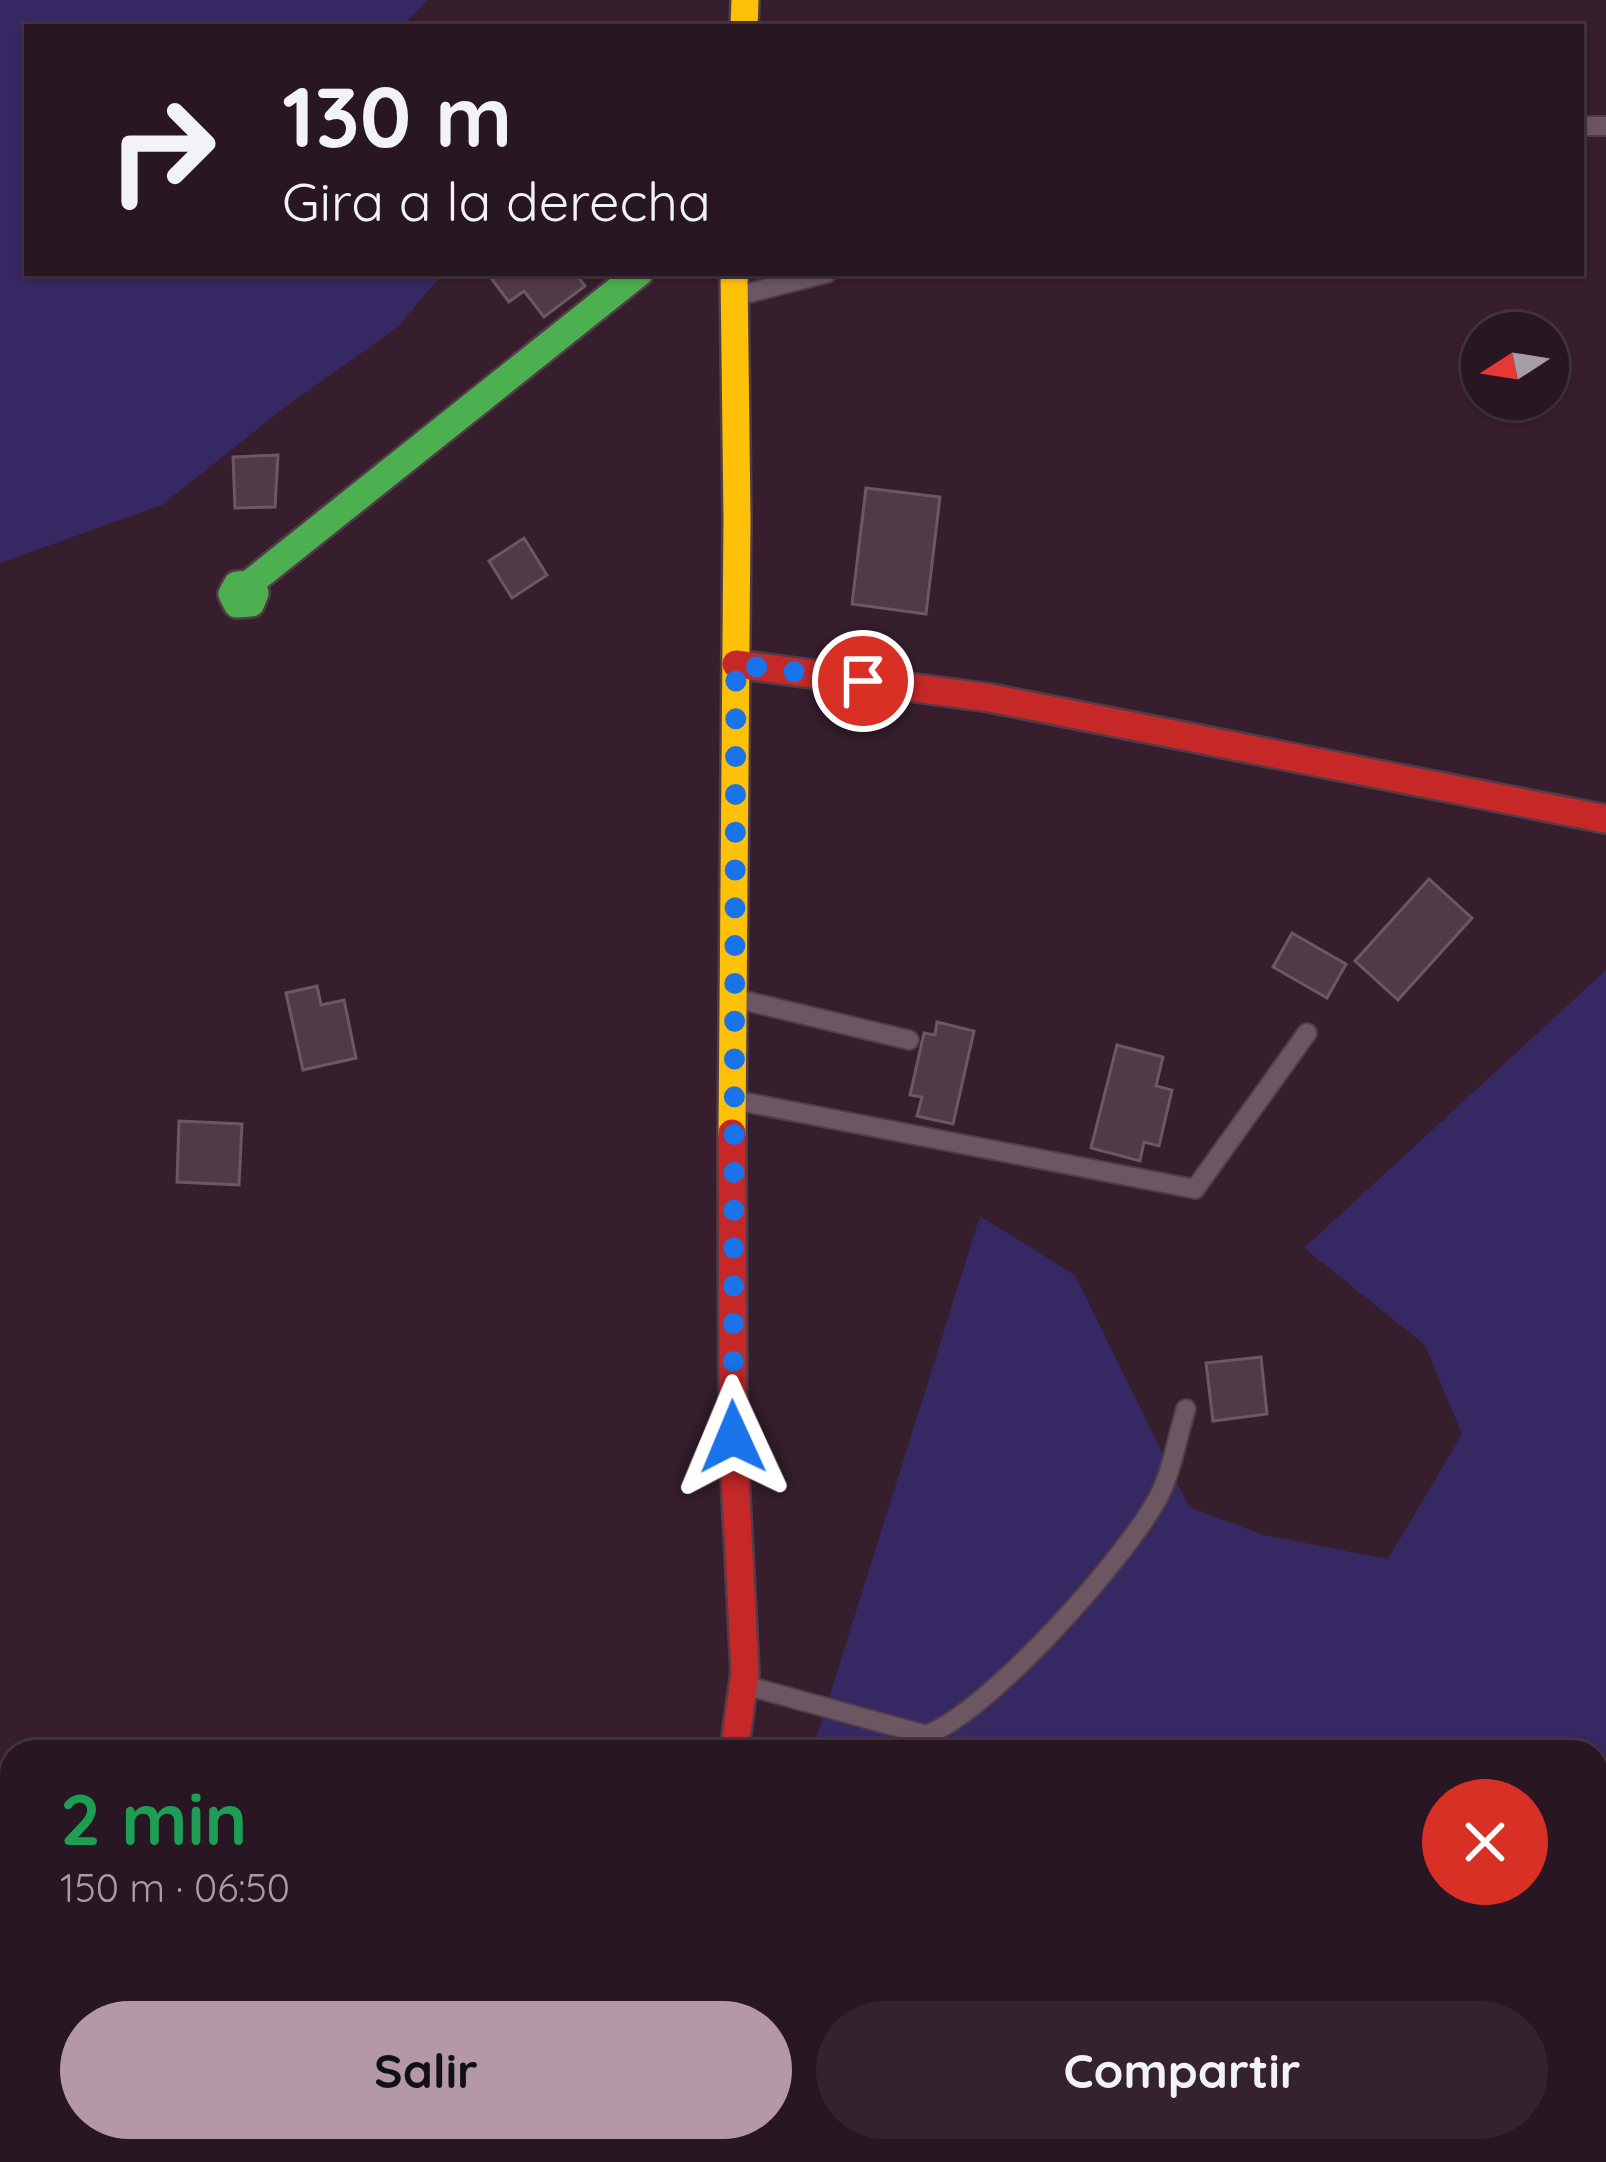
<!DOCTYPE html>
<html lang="es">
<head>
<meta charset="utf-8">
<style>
	:root { --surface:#281622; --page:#34232f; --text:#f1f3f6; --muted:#a59fa5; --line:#443540; --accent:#b598a7 }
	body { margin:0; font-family:Quicksand,sans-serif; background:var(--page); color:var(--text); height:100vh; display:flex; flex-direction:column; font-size:45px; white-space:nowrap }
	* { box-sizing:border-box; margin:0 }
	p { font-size:39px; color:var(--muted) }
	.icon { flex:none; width:66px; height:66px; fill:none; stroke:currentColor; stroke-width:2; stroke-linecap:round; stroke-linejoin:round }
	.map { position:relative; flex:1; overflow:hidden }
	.panel { position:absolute; left:0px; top:1740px; width:1608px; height:423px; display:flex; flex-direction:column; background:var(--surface); border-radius:36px 36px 0 0; box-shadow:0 3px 9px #0004,0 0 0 3px var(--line) }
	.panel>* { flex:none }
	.guide { position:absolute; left:24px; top:24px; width:1560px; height:252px; border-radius:0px; box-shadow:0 3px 9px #0004,0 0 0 3px var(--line); background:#281622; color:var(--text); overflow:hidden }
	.needle { width:78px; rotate:258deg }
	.buttons { position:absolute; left:1461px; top:312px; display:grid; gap:24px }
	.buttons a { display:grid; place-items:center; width:108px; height:108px; border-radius:50%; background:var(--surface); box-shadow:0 3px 9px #0004,0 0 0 3px var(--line); font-size:60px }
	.pin { position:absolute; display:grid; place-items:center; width:102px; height:102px; color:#fff; margin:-51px; border:6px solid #fff; border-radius:50%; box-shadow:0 3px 12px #0007 }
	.me { position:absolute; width:132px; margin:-66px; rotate:359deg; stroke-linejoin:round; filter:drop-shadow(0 0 9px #0008) }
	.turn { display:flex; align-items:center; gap:42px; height:252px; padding:0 60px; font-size:54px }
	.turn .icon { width:156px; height:156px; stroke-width:2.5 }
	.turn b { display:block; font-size:84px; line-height:102px }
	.round { display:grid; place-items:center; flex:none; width:126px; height:126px; border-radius:63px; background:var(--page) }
	.overview { display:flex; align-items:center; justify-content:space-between; height:204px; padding:0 60px }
	h1 { font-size:72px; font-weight:800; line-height:90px; color:#1e9e55 }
	.primary-button { display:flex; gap:24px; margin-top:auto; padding:24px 60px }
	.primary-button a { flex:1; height:138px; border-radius:72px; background:var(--accent); color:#111; font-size:48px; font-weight:800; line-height:138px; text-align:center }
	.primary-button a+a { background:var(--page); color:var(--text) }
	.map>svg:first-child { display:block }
	.green { fill:#362863 }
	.building { fill:#523948; stroke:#6c5763; stroke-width:3 }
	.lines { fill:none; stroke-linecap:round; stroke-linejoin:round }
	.lane-casing { stroke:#513c47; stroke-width:22 }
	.street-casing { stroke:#513c47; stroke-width:44 }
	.fast-casing { stroke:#513c47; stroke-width:32 }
	.slow-casing { stroke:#513c47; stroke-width:32 }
	.jam-casing { stroke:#513c47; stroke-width:32 }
	.lane { stroke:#6b5662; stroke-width:18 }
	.street { stroke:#6b5662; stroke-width:39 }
	.fast { stroke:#4caf50; stroke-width:27 }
	.slow { stroke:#ffc107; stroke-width:27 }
	.jam { stroke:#c62828; stroke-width:27 }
	.route { stroke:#1a73e8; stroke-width:21; stroke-dasharray:0 37.8 }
</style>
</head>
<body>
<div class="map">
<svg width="1606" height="2162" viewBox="0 0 1606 2162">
	<rect width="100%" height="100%" fill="#361e2d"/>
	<!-- green -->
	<g class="green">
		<path d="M0 0H427L402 27H27V273H443L397 328 289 404 162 505 0 563Z"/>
		<path d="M1606 970V1907L1596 1924V1752H812L980 1216 1075 1275 1189 1507 1264 1535 1388 1559 1462 1434 1425 1345 1304 1248Z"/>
		<path d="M810 2151H1477L1471 2162H812Z"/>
	</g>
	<!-- building -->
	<g class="building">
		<path d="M487 273H575L585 286 544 317 524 291 509 302Z"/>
		<path d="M278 455 275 507 235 508 233 457Z"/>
		<path d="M866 488 940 497 926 614 852 604Z"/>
		<path d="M524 538 547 575 512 598 489 561Z"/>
		<path d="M1429 879 1472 918 1398 1000 1355 961Z"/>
		<path d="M1292 933 1346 964 1327 998 1273 967Z"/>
		<path d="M317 986 321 1005 344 1000 356 1058 303 1070 286 993Z"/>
		<path d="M937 1022 974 1031 953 1124 917 1116 922 1097 910 1095 924 1033 935 1035Z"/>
		<path d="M1117 1045 1163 1057 1156 1086 1172 1090 1159 1146 1144 1142 1140 1161 1091 1148Z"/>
		<path d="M179 1121 242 1124 239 1185 177 1182Z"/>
		<path d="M1261 1357 1267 1414 1213 1421 1206 1363Z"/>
	</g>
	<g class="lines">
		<!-- lane casing -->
		<g class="lane-casing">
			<g id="lane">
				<path d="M1581 126H1606"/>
				<path d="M737 296 827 273"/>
				<path d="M738 999 909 1040"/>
				<path d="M739 1101 1195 1189 1307 1033"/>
				<path d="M748 1686 926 1735C989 1712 1124 1560 1158 1498 1172 1472 1177 1437 1186 1409"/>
				<path d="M0 1860 12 1866"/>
			</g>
		</g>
		<!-- street casing -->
		<g class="street-casing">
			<path id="street" d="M76 2162 82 2151"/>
		</g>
		<!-- fast casing -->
		<g class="fast-casing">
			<path id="fast" d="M249 584 255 593 251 603 237 604 232 594 237 585 249 584 639 273"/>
		</g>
		<!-- slow casing -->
		<g class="slow-casing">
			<g id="slow">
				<path d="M744 27 745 0"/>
				<path d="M732 1133 737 519 734 273"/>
				<path d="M516 2162 523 2151"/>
			</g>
		</g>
		<!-- jam casing -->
		<g class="jam-casing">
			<g id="jam">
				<path d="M736 664 990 698 1606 819"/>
				<path d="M732 1133 733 1437 745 1672 734 1752"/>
			</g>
		</g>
		<!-- lane -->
		<use href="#lane" class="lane"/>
		<!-- street -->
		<use href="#street" class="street"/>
		<!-- fast -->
		<use href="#fast" class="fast"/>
		<!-- slow -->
		<use href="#slow" class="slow"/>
		<!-- jam -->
		<use href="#jam" class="jam"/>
	</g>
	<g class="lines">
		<!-- route -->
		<path class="route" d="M733 1437 736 664 863 681"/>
	</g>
</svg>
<div class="buttons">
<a><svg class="needle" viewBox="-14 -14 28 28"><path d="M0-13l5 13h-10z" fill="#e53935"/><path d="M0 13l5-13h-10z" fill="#a59fa5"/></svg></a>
</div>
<div class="pin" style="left:863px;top:681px;background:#d93025"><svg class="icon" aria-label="arrive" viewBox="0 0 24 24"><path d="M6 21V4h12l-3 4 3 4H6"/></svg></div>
<svg class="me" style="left:733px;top:1437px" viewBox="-20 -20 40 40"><path d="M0-17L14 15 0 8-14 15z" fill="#1a73e8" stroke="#fff" stroke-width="4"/></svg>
<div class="guide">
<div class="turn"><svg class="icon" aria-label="right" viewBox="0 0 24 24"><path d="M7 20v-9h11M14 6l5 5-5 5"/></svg><div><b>130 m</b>Gira a la derecha</div></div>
</div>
<section class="panel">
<div class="overview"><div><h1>2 min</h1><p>150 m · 06:50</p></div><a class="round" style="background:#d93025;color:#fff"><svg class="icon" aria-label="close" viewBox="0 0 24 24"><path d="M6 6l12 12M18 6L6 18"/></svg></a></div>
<div class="primary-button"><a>Salir</a><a>Compartir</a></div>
</section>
</div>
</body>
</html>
